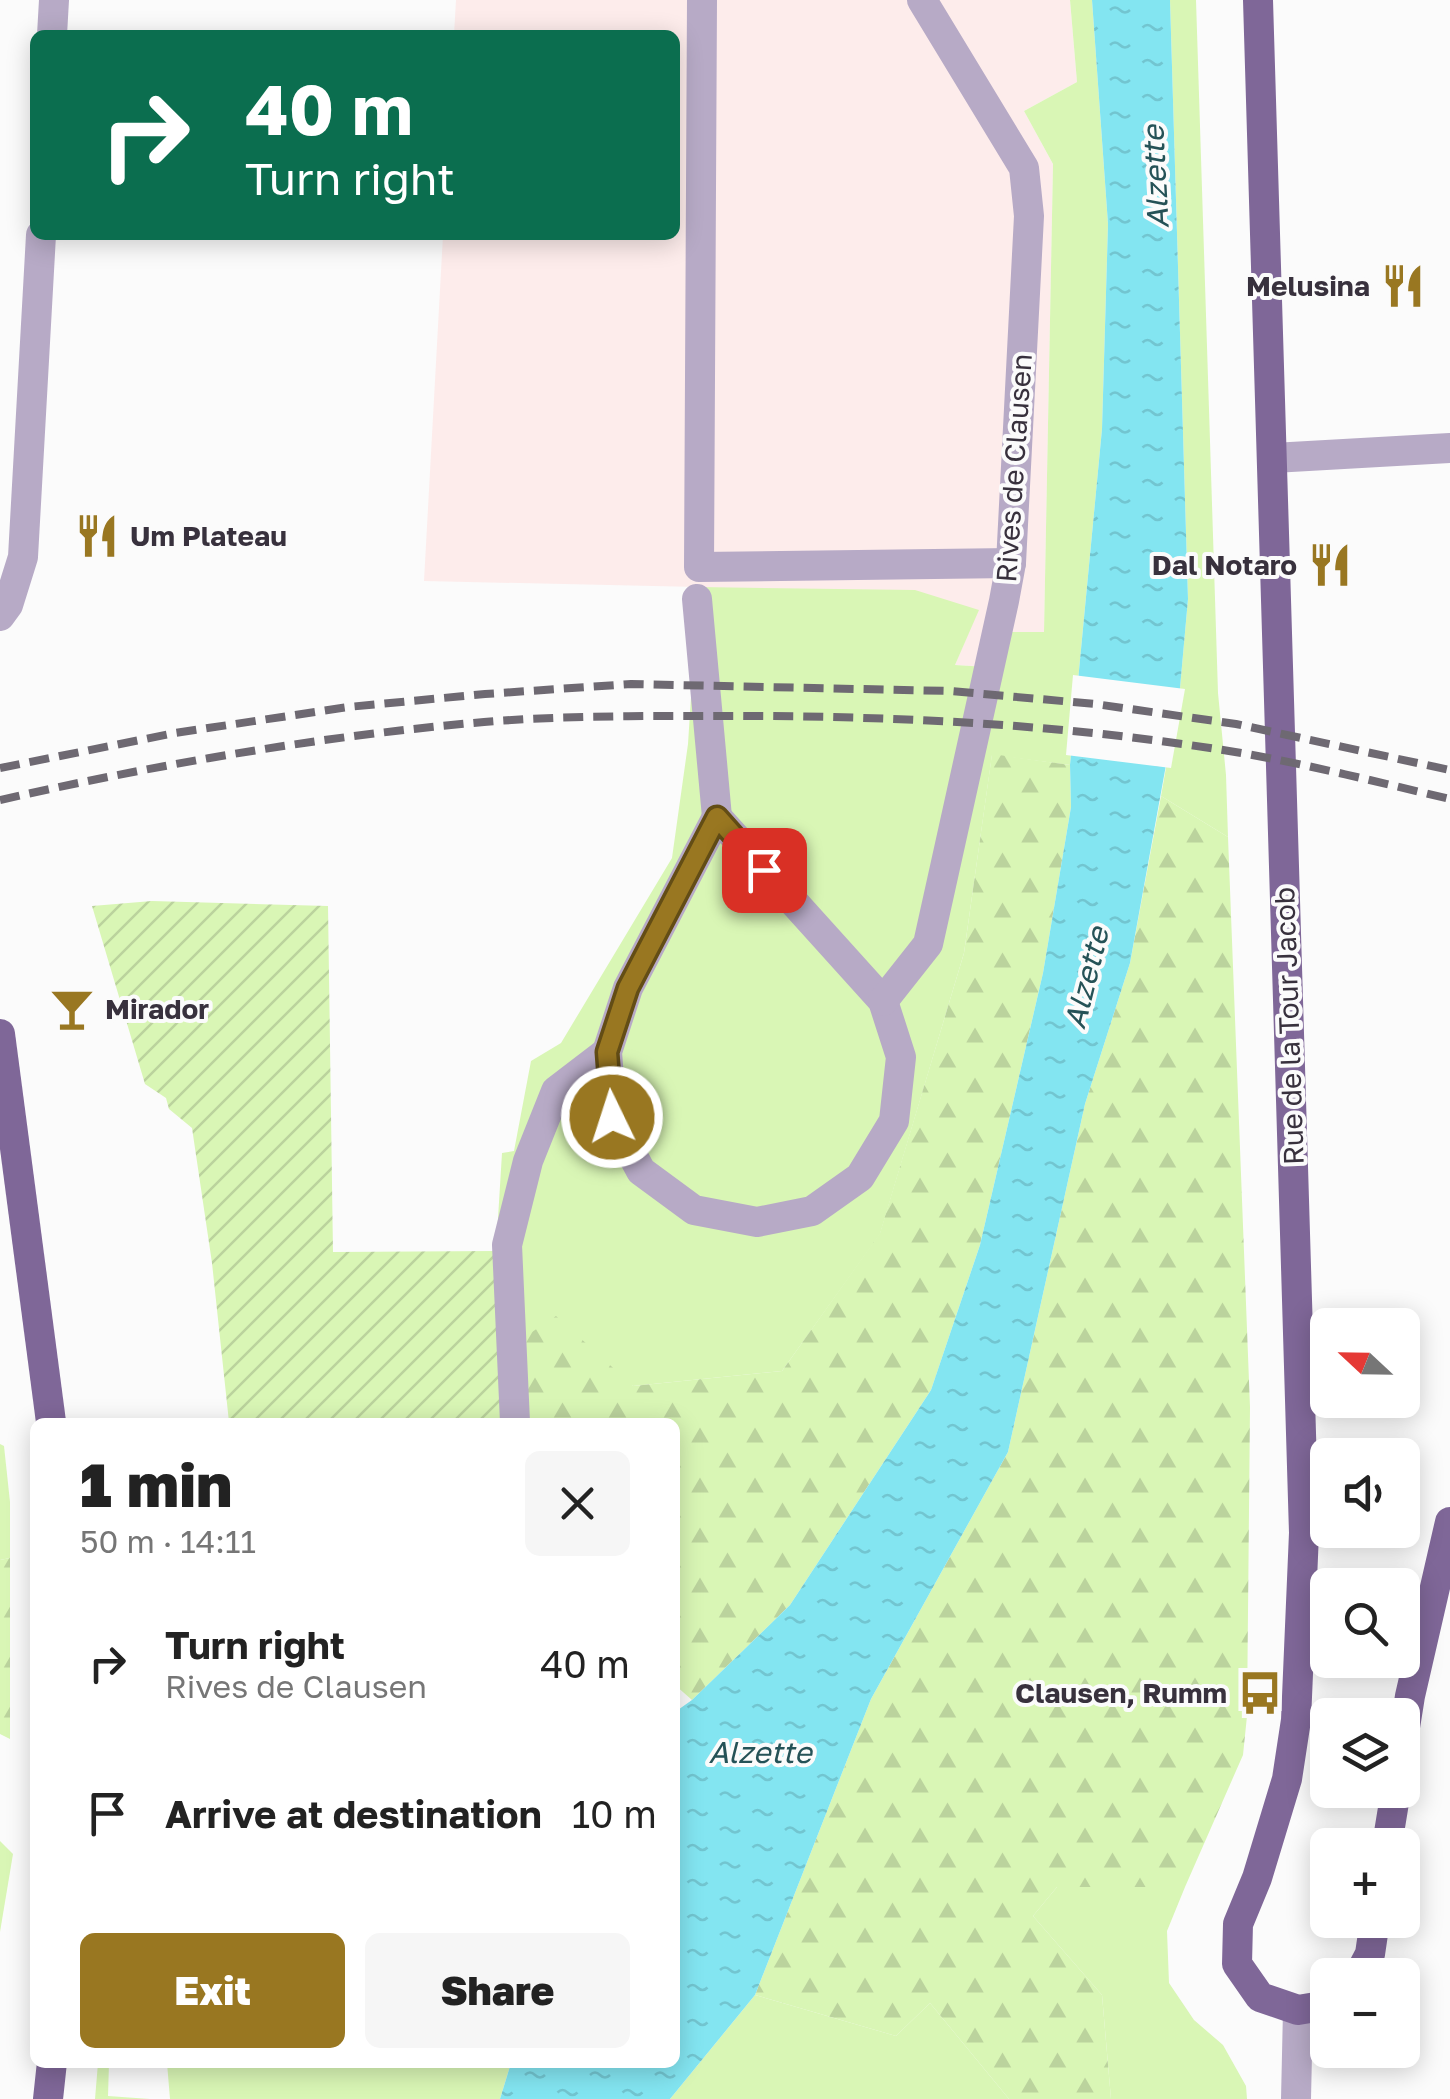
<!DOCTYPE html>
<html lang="en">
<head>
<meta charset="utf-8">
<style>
	:root { --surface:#fff; --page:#f6f6f6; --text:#222; --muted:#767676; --accent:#997721 }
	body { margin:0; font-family:"Golos Text",sans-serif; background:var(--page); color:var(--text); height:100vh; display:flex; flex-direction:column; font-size:38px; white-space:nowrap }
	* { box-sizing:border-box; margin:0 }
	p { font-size:32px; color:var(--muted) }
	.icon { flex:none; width:55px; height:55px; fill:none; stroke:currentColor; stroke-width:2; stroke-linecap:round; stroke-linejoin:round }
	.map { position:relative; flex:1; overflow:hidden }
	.sheet { position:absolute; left:30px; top:1418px; width:650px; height:650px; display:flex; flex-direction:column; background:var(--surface); border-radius:15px; box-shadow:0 5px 25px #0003 }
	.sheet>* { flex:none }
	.guide { position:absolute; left:30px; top:30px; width:650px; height:210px; border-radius:15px; box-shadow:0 5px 25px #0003; background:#0b6e4f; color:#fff; overflow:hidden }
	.needle { width:65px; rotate:292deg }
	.buttons { position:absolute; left:1310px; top:1308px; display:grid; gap:20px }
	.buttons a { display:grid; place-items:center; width:110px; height:110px; border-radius:15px; background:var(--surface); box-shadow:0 5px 25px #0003; font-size:50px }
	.pin { position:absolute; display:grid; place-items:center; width:85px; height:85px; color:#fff; margin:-42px; border-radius:20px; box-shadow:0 5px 15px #0006 }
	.me { position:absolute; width:110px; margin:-55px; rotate:356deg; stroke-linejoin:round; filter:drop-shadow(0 0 8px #0008) }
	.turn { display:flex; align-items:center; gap:35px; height:210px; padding:0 50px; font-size:45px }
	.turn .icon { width:130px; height:130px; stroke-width:2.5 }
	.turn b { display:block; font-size:70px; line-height:85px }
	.round { display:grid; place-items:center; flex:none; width:105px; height:105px; border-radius:15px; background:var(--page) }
	.overview { display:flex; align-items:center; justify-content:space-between; height:170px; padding:0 50px }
	h1 { font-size:60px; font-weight:800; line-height:75px }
	.cta { display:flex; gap:20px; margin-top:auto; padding:20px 50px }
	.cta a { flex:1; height:115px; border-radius:15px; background:var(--accent); color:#fff; font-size:40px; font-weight:800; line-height:115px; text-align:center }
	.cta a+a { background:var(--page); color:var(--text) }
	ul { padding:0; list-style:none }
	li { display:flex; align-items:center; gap:30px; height:150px; padding:0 50px }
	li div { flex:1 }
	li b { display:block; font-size:38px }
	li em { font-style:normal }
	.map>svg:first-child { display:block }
	.commercial { fill:#fdeceb }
	.green { fill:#d9f6b5 }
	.forest { fill:url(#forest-firs) }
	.garden { fill:url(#garden-furrows) }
	.water { fill:url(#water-ripples) }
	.pier { fill:#fbfbfb }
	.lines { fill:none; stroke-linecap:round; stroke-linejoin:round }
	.minor { stroke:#b7aac6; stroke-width:30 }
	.major { stroke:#7f6798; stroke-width:30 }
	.rail { stroke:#6e6972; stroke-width:8; stroke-dasharray:20 10; stroke-linecap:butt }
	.route-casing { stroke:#634d15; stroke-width:25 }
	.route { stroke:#997721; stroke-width:18 }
	.labels { text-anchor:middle; stroke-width:8; stroke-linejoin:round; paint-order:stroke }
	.poi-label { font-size:28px; font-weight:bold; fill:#38313d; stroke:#fbfbfb; text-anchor:end }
	.street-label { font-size:28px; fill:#38313d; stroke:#fbfbfb }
	.water-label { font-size:30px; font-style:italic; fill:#255257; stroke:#fbfbfb }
</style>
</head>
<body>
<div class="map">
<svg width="1450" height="2099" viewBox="0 0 1450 2099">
	<defs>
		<pattern id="forest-firs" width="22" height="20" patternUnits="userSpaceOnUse" patternTransform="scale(2.5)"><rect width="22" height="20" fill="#d9f6b5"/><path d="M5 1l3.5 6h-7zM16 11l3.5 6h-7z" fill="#bbd39d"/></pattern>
		<pattern id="garden-furrows" width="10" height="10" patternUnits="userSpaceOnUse" patternTransform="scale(2.5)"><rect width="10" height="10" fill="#d9f6b5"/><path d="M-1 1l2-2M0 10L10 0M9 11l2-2" fill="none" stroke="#bbd39d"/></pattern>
		<pattern id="water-ripples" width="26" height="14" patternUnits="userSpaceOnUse" patternTransform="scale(2.5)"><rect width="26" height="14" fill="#83e5f1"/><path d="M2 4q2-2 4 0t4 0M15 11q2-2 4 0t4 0" fill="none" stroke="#72c5d0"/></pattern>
	</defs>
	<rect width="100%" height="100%" fill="#fbfbfb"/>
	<!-- commercial -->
	<path class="commercial" d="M456 0H1070L1077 82 1024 111 1053 164 1044 632 1003 668 955 665 978 610 698 587 424 581 443 235H675V35H454Z"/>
	<!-- green -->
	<g class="green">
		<path d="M1070 0H1092L1108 224 1102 429 1070 765 992 755 964 953 880 1234 782 1371 633 1386 523 1338 496 1251 502 1153 514 1151 531 1061 561 1043 672 858 688 744 698 587 915 590 979 610 955 665 1003 668 1007 632H1044L1053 164 1024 111 1077 82Z"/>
		<path d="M1170 0H1196L1218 693 1226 775 1228 837 1161 796 1180 688 1188 599Z"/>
		<path d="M0 1444 4 1446 10 1502V1558L0 1560Z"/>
		<path d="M0 1841 13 1854 0 1932Z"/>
		<path d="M1057 1887H1185L1167 1931 1169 1983 1194 2020 1223 2045 1246 2086 1247 2099H1111L1102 1995 1033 1916Z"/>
		<path d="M755 1995 896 2036 930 2003 1009 2099H670Z"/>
		<path d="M98 2063H109L108 2096 150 2099H95Z"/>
		<path d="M167 2063H511L500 2099H170Z"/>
	</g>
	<!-- forest -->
	<g class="forest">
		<path d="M992 754 1070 765 1071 807 1043 973 980 1245 931 1390 790 1605 692 1700 675 1685V1422H527L523 1338 556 1316 633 1386 782 1371 880 1233 964 953Z"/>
		<path d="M1161 796 1228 837 1250 1407 1247 1716 1243 1755 1185 1887H1057L1033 1916 1102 1995 1111 2099H1009L930 2003 896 2036 755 1995 871 1699 1008 1452 1085 1104 1130 963Z"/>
		<path d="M10 1558V1739L0 1734V1560Z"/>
	</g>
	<!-- garden -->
	<path class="garden" d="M152 901 328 906 333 1252 496 1251 503 1422H229L212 1263 192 1128 169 1109 166 1098 145 1084 92 906Z"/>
	<!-- water -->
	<path class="water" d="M1092 0H1170L1188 599 1180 688 1130 963 1085 1104 1008 1452 871 1699 755 1995 670 2099H500L511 2063 675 2062V1712L692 1700 790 1605 931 1390 980 1245 1043 973 1071 807 1070 765 1102 429 1108 224Z"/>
	<!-- pier -->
	<path class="pier" d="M1073 675 1185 689 1171 768 1066 755Z"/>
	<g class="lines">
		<!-- minor -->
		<g class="minor">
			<path d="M702 0 699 567 1011 563"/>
			<path d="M52 35 54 0"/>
			<path d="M1273 458 1450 448"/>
			<path d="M697 599 717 817"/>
			<path d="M0 616 8 605 23 557 41 235"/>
			<path d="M717 817 883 1001 901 1057 894 1121 860 1177 812 1211 757 1222 694 1210 641 1171 612 1117 607 1052 628 988Z"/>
			<path d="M883 1001 928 944 1004 601 1011 563 1029 216 1024 168 922 0"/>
			<path d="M515 1422 507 1245 528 1161 556 1091 607 1052"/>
			<path d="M1296 2099 1298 2010"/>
		</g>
		<!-- major -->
		<g class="major">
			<path d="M1258 0 1304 1533 1296 1720 1287 1779 1257 1878 1238 1924 1237 1964 1260 1997 1298 2010 1328 2005"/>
			<path d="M0 1034 51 1422"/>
			<path d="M1402 1746 1410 1696 1450 1522"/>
			<path d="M1387 1845 1396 1790"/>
			<path d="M1359 1975 1370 1954 1375 1920"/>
			<path d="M48 2099 52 2062"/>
		</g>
		<!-- rail -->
		<g class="rail">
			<path d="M0 768 175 733 348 707 485 694 631 684 950 691 1095 704 1236 724 1450 770"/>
			<path d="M0 800C159 764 322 736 484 722 556 716 630 716 703 716 879 715 1055 723 1229 751 1303 763 1377 782 1450 799"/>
		</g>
	</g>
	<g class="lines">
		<!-- route casing -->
		<g class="route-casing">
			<path id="route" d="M612 1117 607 1052 628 988 717 817 764 870"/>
		</g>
		<!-- route -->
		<use href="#route" class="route"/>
	</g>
	<!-- icons -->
	<defs>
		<g id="restaurant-bare" transform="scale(3.45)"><path d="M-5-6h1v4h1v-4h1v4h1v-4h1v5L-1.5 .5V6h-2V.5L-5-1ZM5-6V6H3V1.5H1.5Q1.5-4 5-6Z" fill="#997721" stroke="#fbfbfb" stroke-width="2.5" paint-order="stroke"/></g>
		<g id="bar-bare" transform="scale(3.45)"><path d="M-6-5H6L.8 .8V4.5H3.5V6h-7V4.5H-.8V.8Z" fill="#997721" stroke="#fbfbfb" stroke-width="2.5" paint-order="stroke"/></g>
		<g id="bus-bare" transform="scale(3.45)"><path d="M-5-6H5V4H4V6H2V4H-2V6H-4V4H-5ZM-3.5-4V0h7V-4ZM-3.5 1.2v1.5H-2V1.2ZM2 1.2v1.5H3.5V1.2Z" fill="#997721" stroke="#fbfbfb" stroke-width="2.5" paint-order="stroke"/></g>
	</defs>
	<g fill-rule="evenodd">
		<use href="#restaurant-bare" x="1403" y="286"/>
		<use href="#restaurant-bare" x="97" y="536"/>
		<use href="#restaurant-bare" x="1330" y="565"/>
		<use href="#bar-bare" x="72" y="1009"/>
		<use href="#bus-bare" x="1260" y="1693"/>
	</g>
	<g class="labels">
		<!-- poi labels -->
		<g class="poi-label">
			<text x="1370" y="296">Melusina</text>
			<text x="130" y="546" text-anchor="start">Um Plateau</text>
			<text x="1297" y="575">Dal Notaro</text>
			<text x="105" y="1019" text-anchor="start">Mirador</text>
			<text x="1227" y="1703">Clausen, Rumm</text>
		</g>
		<!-- street labels -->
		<g class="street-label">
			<text transform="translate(1014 468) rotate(-86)" y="10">Rives de Clausen</text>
			<text transform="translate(1289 1026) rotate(-92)" y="10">Rue de la Tour Jacob</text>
		</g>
		<!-- water labels -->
		<g class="water-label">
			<text transform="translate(1156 177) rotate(-93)" y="10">Alzette</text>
			<text transform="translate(1087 978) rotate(-76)" y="10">Alzette</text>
			<text x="760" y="1763">Alzette</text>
		</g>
	</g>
</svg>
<div class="buttons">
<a><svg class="needle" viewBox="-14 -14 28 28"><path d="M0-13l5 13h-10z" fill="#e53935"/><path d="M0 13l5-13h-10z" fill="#767676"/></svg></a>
<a><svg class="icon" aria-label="sound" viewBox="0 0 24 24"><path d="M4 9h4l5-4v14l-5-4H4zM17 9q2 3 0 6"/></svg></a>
<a><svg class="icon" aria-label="search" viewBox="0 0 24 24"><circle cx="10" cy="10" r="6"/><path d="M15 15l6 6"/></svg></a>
<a><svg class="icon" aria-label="layers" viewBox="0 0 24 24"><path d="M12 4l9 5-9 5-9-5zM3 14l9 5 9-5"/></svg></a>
<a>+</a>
<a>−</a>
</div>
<div class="pin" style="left:764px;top:870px;background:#d93025"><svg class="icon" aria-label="arrive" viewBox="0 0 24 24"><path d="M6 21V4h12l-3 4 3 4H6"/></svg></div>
<svg class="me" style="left:612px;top:1117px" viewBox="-20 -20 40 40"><circle r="17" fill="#997721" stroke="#fff" stroke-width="3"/><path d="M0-11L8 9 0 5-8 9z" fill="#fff"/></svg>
<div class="guide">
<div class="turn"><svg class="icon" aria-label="right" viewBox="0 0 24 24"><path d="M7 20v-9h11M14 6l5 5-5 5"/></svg><div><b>40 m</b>Turn right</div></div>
</div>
<section class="sheet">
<div class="overview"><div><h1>1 min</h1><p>50 m · 14:11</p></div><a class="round"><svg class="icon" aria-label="close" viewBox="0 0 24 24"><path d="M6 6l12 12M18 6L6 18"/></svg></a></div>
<ul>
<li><svg class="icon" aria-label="right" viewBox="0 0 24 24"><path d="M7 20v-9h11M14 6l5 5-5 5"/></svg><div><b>Turn right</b><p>Rives de Clausen</p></div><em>40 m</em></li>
<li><svg class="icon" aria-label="arrive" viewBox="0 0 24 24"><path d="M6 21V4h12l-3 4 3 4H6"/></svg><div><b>Arrive at destination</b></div><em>10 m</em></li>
</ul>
<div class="cta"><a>Exit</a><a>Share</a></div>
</section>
</div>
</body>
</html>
